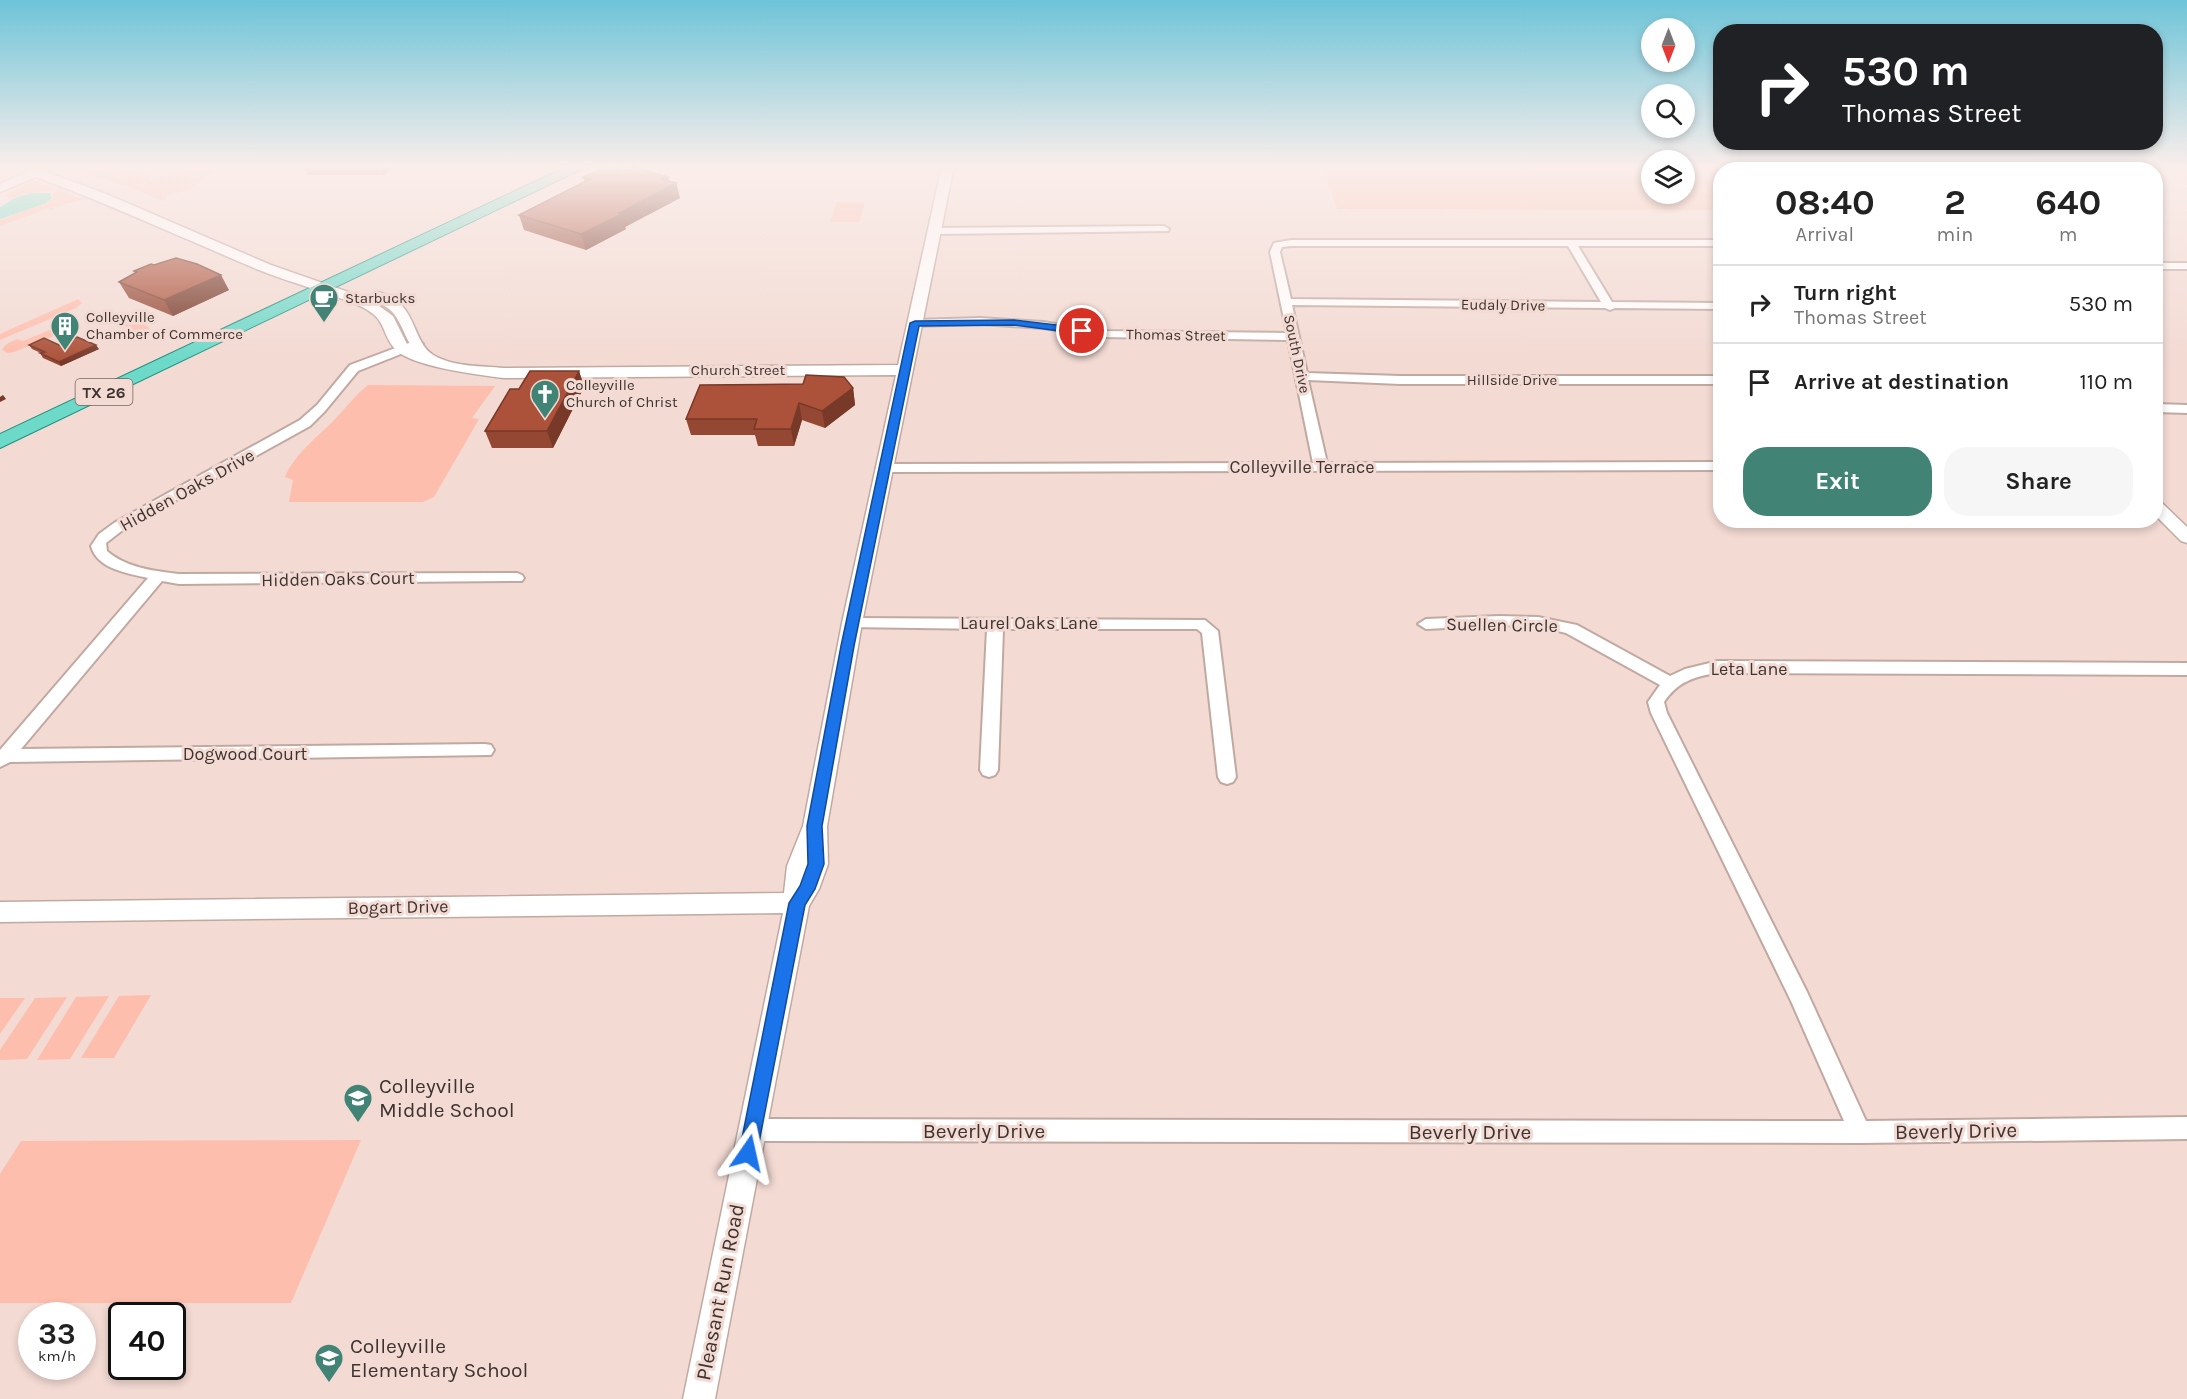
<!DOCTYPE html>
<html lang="en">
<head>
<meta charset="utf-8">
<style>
	:root { --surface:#fff; --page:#f6f6f6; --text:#222; --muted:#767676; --line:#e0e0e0; --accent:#418476 }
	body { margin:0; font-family:Karla,sans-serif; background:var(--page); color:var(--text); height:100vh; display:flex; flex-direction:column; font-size:22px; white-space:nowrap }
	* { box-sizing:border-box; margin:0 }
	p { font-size:20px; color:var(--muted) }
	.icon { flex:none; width:33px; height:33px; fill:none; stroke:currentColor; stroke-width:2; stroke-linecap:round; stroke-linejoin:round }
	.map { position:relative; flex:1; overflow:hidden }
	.panel { position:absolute; left:1713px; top:162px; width:450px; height:366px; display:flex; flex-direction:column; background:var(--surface); border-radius:24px; box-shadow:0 3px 9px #0003 }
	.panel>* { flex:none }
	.hud { position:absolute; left:1713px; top:24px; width:450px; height:126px; border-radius:24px; box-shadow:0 3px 9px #0003; background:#202124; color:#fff; overflow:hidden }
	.needle { width:39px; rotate:180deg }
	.controls { position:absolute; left:1641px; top:18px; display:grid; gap:12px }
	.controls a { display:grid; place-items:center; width:54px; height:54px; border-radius:50%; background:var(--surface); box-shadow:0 3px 9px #0003; font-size:30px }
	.speed { position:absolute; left:18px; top:1302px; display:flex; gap:12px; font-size:30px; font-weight:700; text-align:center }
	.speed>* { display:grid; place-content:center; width:78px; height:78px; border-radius:50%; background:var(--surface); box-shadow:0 3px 9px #0003; line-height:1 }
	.speed small { font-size:15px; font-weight:400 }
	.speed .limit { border:3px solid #111; border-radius:9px; background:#fff; color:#111 }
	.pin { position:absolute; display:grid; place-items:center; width:51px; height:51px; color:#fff; margin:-26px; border:3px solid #fff; border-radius:50%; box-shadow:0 2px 6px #0007 }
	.me { position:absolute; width:66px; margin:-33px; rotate:11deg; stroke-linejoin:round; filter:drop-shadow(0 0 4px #0008) }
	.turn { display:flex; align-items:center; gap:21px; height:126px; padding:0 30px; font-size:27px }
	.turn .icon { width:78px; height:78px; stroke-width:2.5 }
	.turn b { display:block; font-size:42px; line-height:51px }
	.eta { display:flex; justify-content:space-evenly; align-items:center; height:102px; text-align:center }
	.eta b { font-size:36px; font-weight:700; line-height:42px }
	.button { display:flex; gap:12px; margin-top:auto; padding:12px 30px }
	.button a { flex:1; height:69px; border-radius:24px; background:var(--accent); color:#fff; font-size:24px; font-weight:700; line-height:69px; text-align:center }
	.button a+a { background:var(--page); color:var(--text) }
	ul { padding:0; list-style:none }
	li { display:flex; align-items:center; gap:18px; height:78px; padding:0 30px; border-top:2px solid var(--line) }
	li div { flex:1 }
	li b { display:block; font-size:22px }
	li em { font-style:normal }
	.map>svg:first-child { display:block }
	.green { fill:#febead }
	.water { fill:#54dbc1 }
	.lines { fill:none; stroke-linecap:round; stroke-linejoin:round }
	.minor-casing { stroke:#c1a9a2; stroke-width:4 }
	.tertiary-casing { stroke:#c1a9a2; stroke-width:3 }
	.primary-casing { stroke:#1d8e7c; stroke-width:2 }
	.minor { fill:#fff; fill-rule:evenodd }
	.tertiary { fill:#fff; fill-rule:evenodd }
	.primary { fill:#6dd9c9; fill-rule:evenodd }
	.wall { fill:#944732 }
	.shaded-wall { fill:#783929 }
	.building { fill:#ac523a; stroke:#783929; stroke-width:1.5 }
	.route { fill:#1a73e8; stroke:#114b97; stroke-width:1.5 }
	.labels { text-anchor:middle; stroke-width:6; stroke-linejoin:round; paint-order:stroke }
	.far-poi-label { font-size:15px; fill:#3d3431; stroke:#f3dad3; text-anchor:start }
	.far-street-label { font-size:15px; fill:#3d3431; stroke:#f3dad3 }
	.shield { fill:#f3dad3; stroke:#746662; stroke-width:1.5 }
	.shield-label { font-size:16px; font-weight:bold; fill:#3d3431 }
	.street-label { font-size:18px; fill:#3d3431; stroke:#f3dad3 }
	.near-poi-label { font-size:21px; fill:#3d3431; stroke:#f3dad3; text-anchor:start }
	.near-street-label { font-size:21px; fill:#3d3431; stroke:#f3dad3 }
</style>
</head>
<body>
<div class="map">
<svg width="2187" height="1399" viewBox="0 0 2187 1399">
	<rect width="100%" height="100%" fill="#f3dad3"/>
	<!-- green -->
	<g class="green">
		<path d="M68 166H117L101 174 127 166H145L134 170 155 178 149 180 158 181 154 179 189 166H219L191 189 166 196V199L163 201 120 183V185Z"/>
		<path d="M1323 166H1651L1652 194H1684L1685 166H1800L1803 169 1720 170V210L1337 209Z"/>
		<path d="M34 180 79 198H87L52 208 55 210 48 209 57 205 0 226V220L54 199 52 195 56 190 22 194 11 199 5 195Z"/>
		<path d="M837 202H865L859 222H830Z"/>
		<path d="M78 299 82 303 76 308 0 340V334Z"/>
		<path d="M125 318 149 327 150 333 139 339 130 336 138 332 118 323 106 325Z"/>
		<path d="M62 320 79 326 14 352 8 353 2 350C4 344 12 341 18 339L23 341 59 326 55 323Z"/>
		<path d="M368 385 495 386 472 418 479 419 434 497 423 502H289L293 480 285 477C296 452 317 438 335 419 346 408 355 395 368 385Z"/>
		<path d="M151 995 114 1058H81L119 996Z"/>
		<path d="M109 996 70 1059 37 1060 76 997Z"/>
		<path d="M67 997 27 1059 0 1060V1050L35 998Z"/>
		<path d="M0 998H25L0 1034Z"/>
		<path d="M361 1140 291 1303H0V1174L21 1141Z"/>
	</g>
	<!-- water -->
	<path class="water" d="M32 193H51L50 195 52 198 46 203 0 219V207L17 197Z"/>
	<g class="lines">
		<!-- minor casing -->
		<g class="minor-casing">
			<g id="minor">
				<path d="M1164 226 1169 229 1168 231 935 234 930 231 935 228Z"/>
				<path d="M1291 240H1720V246H1578L1612 302 1720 303V309L1615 308 1610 310 1605 308 1292 305 1307 373 1400 376H1720V384H1400L1308 380 1327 463 1720 462V470L883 472 876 468 883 464 1313 463 1288 340 1101 337 1043 328 980 324 915 326 909 323 915 320 980 318 1043 322 1101 331 1287 333 1270 252 1274 243ZM1291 246H1568L1601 302 1291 299 1280 252 1282 247Z"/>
				<rect x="2156" y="263" width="31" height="6"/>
				<path d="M417 340 423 344 421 346 358 371 325 411 310 426 124 529 106 543 107 551C126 568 155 571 179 574L517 573 522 575 524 578 522 581 179 584 162 581 21 749 485 744 491 745 494 750 491 755 10 762 0 767V750L148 578C127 573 97 569 91 546L99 534 114 523 300 420 317 405 350 365Z"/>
				<path d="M2156 404 2187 405V413L2156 412Z"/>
				<path d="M1500 616 1538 617 1577 625 1670 676 1685 669 1718 661 2187 663V675L1718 673C1695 676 1677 682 1664 702L1667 713 1807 992 1866 1121 2187 1117V1139L1860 1143 753 1141 745 1138 742 1130 745 1122 753 1119 1844 1121 1791 1001 1651 713 1648 702 1660 685 1566 633C1521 620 1472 627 1426 629L1418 624 1426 619Z"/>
				<path d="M852 618 1205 620 1218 631 1236 777 1233 782 1227 784 1221 782 1218 777 1202 633 1197 629H1003L998 770 995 775 989 777 983 775 980 770 987 629 847 627 844 623Z"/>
			</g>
		</g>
		<!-- tertiary casing -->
		<g class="tertiary-casing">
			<g id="tertiary">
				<path d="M39 166H51L50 171 46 172 104 193 271 265 371 300 393 316 407 344 413 348C405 338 402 324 394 314 388 306 377 303 371 296L378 292C419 302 410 342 435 356 455 367 482 366 504 368L898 365 942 166H954L862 623 827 826 828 864 819 889 809 906 715 1399H683L783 913 0 922V902L784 893 787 866 803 826 842 623 896 375 504 378C480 375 411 367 395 349 380 332 388 318 358 305 326 292 292 283 259 270 185 239 112 205 36 177L0 192V184Z"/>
				<path d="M1804 166H1817L1819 170H1806Z"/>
				<path d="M2156 502 2162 503 2187 527V543L2181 541 2156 516Z"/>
			</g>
		</g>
		<!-- primary casing -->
		<g class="primary-casing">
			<path id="primary" d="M568 166H588L0 448V434Z"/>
		</g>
		<!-- minor -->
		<use href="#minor" class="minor"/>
		<!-- tertiary -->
		<use href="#tertiary" class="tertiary"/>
		<!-- primary -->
		<use href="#primary" class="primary"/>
	</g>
	<!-- wall -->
	<g class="wall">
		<path d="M304 166H392L384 175H308Z"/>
		<path d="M608 171 668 177 669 181 676 183 680 198 625 227 626 229 586 250 524 230 519 215 585 182 583 177Z"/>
		<path d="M134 271 229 290 173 316 129 298 119 282 135 273Z"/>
		<path d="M29 345H59L99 349 61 366 43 358 40 353H41L32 349Z"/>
		<path d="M579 371 584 387 553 448H492L485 431 519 389Z"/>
		<path d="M853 388 855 405 825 428 802 420 794 446H758L755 435H691L686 419Z"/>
	</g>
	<!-- shaded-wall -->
	<g class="shaded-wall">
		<path d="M380 166H392L384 175Z"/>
		<path d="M668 177 670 187 676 183 680 198 625 227 626 229 586 250 581 234 619 213 662 179Z"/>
		<path d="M221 275 229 290 173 316 164 300Z"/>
		<path d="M96 345 99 349 61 366 59 362Z"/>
		<path d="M579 371 584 387 553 448 547 431Z"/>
		<path d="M853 388 855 405 825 428 822 411Z"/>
		<path d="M3 395 6 399 0 402V397Z"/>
		<path d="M799 403 802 420 794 446 791 429Z"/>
	</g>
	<!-- building -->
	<g class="building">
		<path d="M621 166H631L668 177 662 179 676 183 619 213 622 214 581 234 519 215 590 179 583 177 601 169 608 171Z"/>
		<path d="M176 258 197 264 221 275 164 300 119 282 137 272 134 271 151 264 154 265Z"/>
		<path d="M77 337 96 345 59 362 40 353 45 352 29 345 44 338 59 345Z"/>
		<path d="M530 371H579L547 431H485L510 389H519Z"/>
		<path d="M806 375 844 377 853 388 822 411 799 403 791 429H754L757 419H686L700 385 803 384Z"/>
	</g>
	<!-- sky -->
	<linearGradient id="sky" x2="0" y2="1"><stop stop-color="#6dc4d8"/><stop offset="0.46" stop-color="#faeeeb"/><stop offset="1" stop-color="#faeeeb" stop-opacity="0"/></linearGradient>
	<rect width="2187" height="362" fill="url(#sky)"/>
	<!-- route -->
	<path class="route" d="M1014 320 1082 328 1086 331 1082 334 1014 325 919 326 854 646 822 826 824 864 815 889 805 905 757 1153 754 1159 748 1162 741 1159 739 1153 789 903 800 886 808 864 807 826 841 646 910 323 915 321Z"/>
	<!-- icons -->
	<defs>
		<g id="cafe-pin" transform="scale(1.5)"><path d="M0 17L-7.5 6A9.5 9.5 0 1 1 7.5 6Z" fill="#418476" stroke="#f3dad3"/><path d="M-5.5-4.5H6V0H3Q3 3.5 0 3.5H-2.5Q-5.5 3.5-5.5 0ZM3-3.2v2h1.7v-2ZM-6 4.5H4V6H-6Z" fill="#fff"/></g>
		<g id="building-pin" transform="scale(1.5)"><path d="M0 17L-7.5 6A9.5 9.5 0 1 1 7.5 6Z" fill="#418476" stroke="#f3dad3"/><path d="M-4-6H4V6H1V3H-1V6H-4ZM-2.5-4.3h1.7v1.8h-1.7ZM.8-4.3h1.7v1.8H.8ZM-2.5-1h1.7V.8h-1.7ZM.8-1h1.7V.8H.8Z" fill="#fff"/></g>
		<g id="church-pin" transform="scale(1.5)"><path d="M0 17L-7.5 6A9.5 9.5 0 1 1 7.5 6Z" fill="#418476" stroke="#f3dad3"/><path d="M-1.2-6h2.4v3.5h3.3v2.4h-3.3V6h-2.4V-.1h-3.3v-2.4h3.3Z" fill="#fff"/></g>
		<g id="school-pin" transform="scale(1.5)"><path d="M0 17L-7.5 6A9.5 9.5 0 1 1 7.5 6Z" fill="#418476" stroke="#f3dad3"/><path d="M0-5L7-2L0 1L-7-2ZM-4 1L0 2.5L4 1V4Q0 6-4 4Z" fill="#fff"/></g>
	</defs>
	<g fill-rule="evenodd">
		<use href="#cafe-pin" x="324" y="298"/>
		<use href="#building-pin" x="65" y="326"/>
		<use href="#church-pin" x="545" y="394"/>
		<use href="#school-pin" x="358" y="1098"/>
		<use href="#school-pin" x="329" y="1358"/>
	</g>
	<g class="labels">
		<!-- far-poi labels -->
		<g class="far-poi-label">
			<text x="345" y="303">Starbucks</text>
			<text x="86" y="322">Colleyville<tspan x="86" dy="17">Chamber of Commerce</tspan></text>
			<text x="566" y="390">Colleyville<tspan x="566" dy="17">Church of Christ</tspan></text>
		</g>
		<!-- far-street labels -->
		<g class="far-street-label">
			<text transform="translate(1503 305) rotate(1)" y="5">Eudaly Drive</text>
			<text transform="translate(1176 335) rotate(1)" y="5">Thomas Street</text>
			<text transform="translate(1297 354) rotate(78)" y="5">South Drive</text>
			<text x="738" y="375">Church Street</text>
			<text x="1512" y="385">Hillside Drive</text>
		</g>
		<!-- shield labels -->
		<rect class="shield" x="75.5" y="379" width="57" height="26" rx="4.5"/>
		<g class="shield-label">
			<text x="104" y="398">TX 26</text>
		</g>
		<!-- street labels -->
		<g class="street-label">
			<text x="1302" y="473">Colleyville Terrace</text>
			<text transform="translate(187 490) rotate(-29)" y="6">Hidden Oaks Drive</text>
			<text transform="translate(338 579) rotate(-1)" y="6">Hidden Oaks Court</text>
			<text x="1029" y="629">Laurel Oaks Lane</text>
			<text transform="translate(1502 625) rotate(1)" y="6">Suellen Circle</text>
			<text x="1749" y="675">Leta Lane</text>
			<text x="245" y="760">Dogwood Court</text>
			<text transform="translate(398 907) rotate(-1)" y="6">Bogart Drive</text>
		</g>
		<!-- near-poi labels -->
		<g class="near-poi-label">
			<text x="379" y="1093">Colleyville<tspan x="379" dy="24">Middle School</tspan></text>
			<text x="350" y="1353">Colleyville<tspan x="350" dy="24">Elementary School</tspan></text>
		</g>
		<!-- near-street labels -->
		<g class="near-street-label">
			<text x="984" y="1138">Beverly Drive</text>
			<text transform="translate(1956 1131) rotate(-1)" y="7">Beverly Drive</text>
			<text x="1470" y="1139">Beverly Drive</text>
			<text transform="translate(720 1292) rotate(-79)" y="7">Pleasant Run Road</text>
		</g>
	</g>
</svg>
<div class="controls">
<a><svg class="needle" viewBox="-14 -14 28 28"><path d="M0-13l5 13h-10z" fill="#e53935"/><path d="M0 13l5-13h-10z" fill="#767676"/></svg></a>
<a><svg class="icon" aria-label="search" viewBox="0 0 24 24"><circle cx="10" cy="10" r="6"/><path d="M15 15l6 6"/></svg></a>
<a><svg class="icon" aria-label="layers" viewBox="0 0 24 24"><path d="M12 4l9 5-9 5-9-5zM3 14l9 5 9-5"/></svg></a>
</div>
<div class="speed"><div>33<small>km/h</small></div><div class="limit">40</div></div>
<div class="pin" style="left:1082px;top:331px;background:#d93025"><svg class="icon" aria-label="arrive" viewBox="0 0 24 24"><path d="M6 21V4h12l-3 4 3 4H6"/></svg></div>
<svg class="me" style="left:748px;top:1153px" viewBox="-20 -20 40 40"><path d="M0-17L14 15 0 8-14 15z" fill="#1a73e8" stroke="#fff" stroke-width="4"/></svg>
<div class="hud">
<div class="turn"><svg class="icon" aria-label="right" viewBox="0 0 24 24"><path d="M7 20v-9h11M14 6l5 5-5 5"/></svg><div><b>530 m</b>Thomas Street</div></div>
</div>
<section class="panel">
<div class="eta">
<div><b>08:40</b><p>Arrival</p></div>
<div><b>2</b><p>min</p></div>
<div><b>640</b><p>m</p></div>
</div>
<ul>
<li><svg class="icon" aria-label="right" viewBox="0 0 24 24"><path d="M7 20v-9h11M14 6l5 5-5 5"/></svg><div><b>Turn right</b><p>Thomas Street</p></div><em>530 m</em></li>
<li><svg class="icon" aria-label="arrive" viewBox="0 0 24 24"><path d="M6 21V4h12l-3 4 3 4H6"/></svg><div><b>Arrive at destination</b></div><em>110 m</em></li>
</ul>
<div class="button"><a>Exit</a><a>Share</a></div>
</section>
</div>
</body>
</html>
